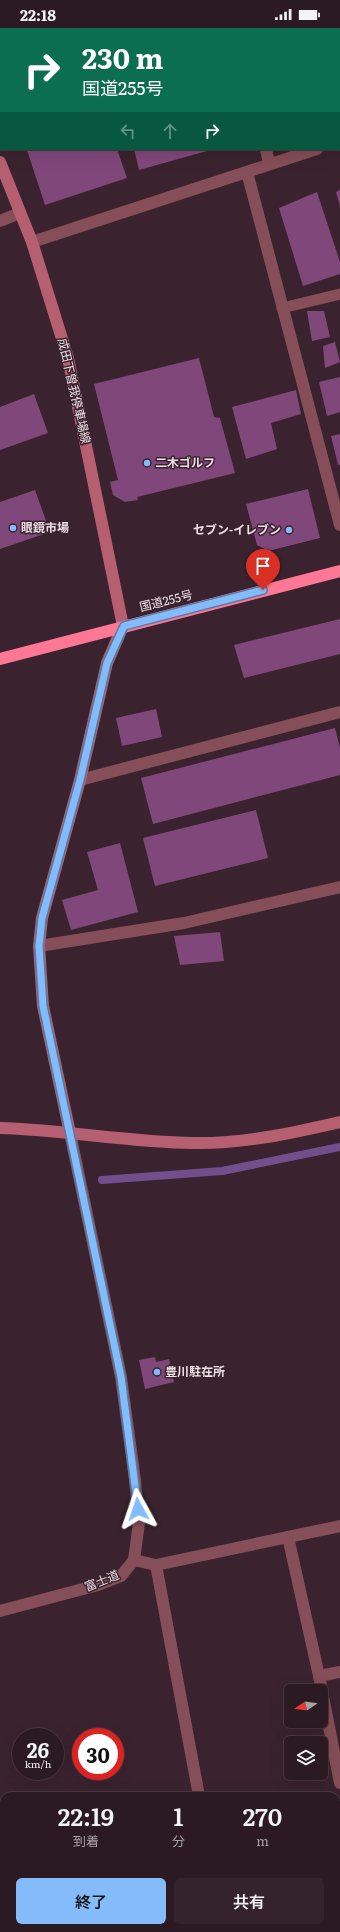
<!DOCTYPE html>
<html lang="ja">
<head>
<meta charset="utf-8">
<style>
	:root { --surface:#2c1a22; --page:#34232a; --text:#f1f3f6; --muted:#a6a1a5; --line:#483840; --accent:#84bcfb }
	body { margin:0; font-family:Literata,"Noto Sans JP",serif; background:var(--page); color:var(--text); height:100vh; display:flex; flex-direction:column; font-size:15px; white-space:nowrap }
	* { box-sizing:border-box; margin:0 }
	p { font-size:13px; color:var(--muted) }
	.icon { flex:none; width:22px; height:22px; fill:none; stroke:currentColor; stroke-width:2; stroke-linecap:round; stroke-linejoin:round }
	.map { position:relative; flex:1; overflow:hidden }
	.side { position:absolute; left:0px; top:1764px; width:340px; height:140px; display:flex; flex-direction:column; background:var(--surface); border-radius:12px 12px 0 0; box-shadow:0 4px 16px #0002,0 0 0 1px var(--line) }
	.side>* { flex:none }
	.banner { position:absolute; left:0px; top:0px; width:340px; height:122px; box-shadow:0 4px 16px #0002,0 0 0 1px var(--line); background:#0b6e4f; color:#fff; overflow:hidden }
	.needle { width:26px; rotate:257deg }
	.fabs { position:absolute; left:284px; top:1656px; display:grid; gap:8px }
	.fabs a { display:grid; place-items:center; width:44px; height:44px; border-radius:6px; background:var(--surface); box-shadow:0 4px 16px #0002,0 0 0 1px var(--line); font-size:20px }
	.speed { position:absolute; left:12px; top:1700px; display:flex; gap:8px; font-size:20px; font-weight:700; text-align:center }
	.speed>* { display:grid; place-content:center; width:52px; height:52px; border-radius:50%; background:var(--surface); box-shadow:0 4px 16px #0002,0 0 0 1px var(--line); line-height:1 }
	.speed small { font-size:10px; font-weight:400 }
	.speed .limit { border:6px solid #d22; background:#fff; color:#111 }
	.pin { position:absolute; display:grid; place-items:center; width:34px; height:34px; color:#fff; margin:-41px -17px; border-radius:50% 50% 50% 0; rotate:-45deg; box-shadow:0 0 4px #0007 }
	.pin .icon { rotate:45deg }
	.me { position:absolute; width:44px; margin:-22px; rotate:355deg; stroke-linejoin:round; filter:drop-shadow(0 0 3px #0008) }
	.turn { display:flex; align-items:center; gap:14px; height:84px; padding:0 16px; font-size:18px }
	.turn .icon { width:52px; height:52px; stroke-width:2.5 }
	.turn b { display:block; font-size:28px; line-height:34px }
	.lanes { display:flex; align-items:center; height:38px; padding:0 16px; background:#0003; justify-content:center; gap:20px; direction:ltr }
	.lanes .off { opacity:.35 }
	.eta { display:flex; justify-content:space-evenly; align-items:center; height:68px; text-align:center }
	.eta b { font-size:24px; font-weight:600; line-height:28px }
	.cta { display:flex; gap:8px; margin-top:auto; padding:8px 16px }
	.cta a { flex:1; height:46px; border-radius:6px; background:var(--accent); color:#111; font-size:16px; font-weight:600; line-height:46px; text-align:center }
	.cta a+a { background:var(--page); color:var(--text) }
	.status { display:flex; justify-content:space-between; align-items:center; height:28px; padding:0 20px; background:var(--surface); direction:ltr }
	.status svg { height:11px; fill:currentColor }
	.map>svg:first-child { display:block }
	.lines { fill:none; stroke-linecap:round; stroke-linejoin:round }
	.stream { stroke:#734e8d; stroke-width:8 }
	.building { fill:#80477b }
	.lane { stroke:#854e58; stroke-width:11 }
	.street { stroke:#854e58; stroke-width:12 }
	.secondary { stroke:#b65f70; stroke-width:12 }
	.highway { stroke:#fe7794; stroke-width:12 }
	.route-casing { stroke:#567aa3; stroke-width:10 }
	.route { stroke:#84bcfb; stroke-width:7 }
	.poi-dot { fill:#84bcfb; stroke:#3a232e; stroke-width:1.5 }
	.labels { text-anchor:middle; stroke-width:3; stroke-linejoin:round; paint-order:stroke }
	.street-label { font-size:12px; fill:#eedfe5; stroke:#3a232e }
	.poi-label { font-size:12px; font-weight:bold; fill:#eedfe5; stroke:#3a232e; text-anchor:start }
</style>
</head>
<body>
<div class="status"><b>22:18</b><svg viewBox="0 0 49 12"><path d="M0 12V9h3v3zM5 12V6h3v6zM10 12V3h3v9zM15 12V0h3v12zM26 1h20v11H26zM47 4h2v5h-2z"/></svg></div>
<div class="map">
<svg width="340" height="1904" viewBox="0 0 340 1904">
	<rect width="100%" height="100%" fill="#3a232e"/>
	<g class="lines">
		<!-- stream -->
		<path class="stream" d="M102 1152 222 1143 340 1119"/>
	</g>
	<!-- building -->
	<g class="building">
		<path d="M29 121H117L127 150 45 177 27 122Z"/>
		<path d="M134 121H214L139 142Z"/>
		<path d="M340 162V178L336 164Z"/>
		<path d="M317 164 340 234V246L303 258 279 180Z"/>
		<path d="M307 283H324L330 309 312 313Z"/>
		<path d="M335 314 340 334 325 340 323 318Z"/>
		<path d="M199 330 214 389 220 390 235 445 137 469 138 472 125 474 113 467 110 454 118 452 94 356Z"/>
		<path d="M340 349V384L327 388 319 354Z"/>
		<path d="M296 362 301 386 271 395 277 421 246 431 232 379Z"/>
		<path d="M34 366 48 405 0 422V379Z"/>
		<path d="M340 406V437H338L331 408Z"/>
		<path d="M308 461 320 510 268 523 257 517 246 476Z"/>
		<path d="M35 462 50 504 0 521V474Z"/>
		<path d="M340 591V626L244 650 234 617Z"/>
		<path d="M156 681 162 709 122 718 116 690Z"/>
		<path d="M335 700 340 720V747L153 796 141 750Z"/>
		<path d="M256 782 268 830 155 858 143 810Z"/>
		<path d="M120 815 138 884 71 902 62 872 98 862 87 824Z"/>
		<path d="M220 904 224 933 180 937 174 908Z"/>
		<path d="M155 1329 156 1334 169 1331 174 1354 145 1361 139 1332Z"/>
		<path d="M281 1900H331L332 1904H282Z"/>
	</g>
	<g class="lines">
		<!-- lane -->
		<g class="lane">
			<path d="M282 280 340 266"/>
			<path d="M0 1828 4 1827"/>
			<path d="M273 1900 275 1904"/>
		</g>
		<!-- street -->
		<g class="street">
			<path d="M243 0V1"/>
			<path d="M339 114H340"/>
			<path d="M266 121 269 136"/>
			<path d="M247 144 340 497"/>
			<path d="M0 193 20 185"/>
			<path d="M32 214 317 121"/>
			<path d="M80 752 340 684"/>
			<path d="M39 918 184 895 340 859"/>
			<path d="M288 1509 319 1648 340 1755"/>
			<path d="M134 1532 156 1537 340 1498"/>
			<path d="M156 1537 199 1768"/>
			<path d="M0 1583 98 1557 121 1548 134 1532 139 1495 135 1452 121 1349 70 1105"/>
			<path d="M319 1648 340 1644"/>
			<path d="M336 1803 340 1802"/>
		</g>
		<!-- secondary -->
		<g class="secondary">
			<path d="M0 134 32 214 68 330 123 598 107 635 80 752 42 890 39 918 43 978 70 1105"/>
			<path d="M0 1100C65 1102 129 1114 193 1115 243 1116 292 1105 340 1094"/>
		</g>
		<!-- highway -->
		<path class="highway" d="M0 631 340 543"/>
	</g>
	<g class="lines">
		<!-- route casing -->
		<g class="route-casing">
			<path id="route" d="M138 1481 121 1349 43 978 39 918 42 890 80 752 107 635 124 598 263 562"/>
		</g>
		<!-- route -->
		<use href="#route" class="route"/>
	</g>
	<!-- markers -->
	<g class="poi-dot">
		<circle cx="147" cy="435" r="4"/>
		<circle cx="13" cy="500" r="4"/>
		<circle cx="289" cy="502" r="4"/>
		<circle cx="157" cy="1344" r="4"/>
	</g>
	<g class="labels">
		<!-- street labels -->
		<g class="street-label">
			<text transform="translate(74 363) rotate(77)" y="4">成田下曽我停車場線</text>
			<text transform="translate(166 573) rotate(-14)" y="4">国道255号</text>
			<text transform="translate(102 1553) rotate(-22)" y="4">富士道</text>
		</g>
		<!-- poi labels -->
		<g class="poi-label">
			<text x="155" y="439">二木ゴルフ</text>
			<text x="21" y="504">眼鏡市場</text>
			<text x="281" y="506" text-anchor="end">セブン-イレブン</text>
			<text x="165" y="1348">豊川駐在所</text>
		</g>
	</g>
</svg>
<div class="fabs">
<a><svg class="needle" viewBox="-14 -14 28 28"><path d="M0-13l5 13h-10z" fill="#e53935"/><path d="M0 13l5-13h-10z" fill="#a6a1a5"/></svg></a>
<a><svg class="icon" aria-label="layers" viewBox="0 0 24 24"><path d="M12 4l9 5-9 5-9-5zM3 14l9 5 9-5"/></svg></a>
</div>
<div class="speed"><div>26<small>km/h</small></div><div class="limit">30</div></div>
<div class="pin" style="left:263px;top:562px;background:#d93025"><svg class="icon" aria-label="arrive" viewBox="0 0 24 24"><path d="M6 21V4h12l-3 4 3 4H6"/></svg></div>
<svg class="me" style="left:138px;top:1481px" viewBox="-20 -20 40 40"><path d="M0-17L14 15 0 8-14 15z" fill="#84bcfb" stroke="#fff" stroke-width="4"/></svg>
<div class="banner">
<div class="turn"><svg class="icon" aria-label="right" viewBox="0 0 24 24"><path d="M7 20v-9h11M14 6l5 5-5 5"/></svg><div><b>230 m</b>国道255号</div></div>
<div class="lanes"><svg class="icon off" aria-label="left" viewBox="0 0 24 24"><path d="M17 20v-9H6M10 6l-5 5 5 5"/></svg><svg class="icon off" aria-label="ahead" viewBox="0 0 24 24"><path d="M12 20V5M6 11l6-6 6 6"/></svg><svg class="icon" aria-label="right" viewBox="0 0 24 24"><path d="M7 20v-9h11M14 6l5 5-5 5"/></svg></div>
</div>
<section class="side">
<div class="eta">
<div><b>22:19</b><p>到着</p></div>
<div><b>1</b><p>分</p></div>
<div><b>270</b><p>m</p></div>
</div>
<div class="cta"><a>終了</a><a>共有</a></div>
</section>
</div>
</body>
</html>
